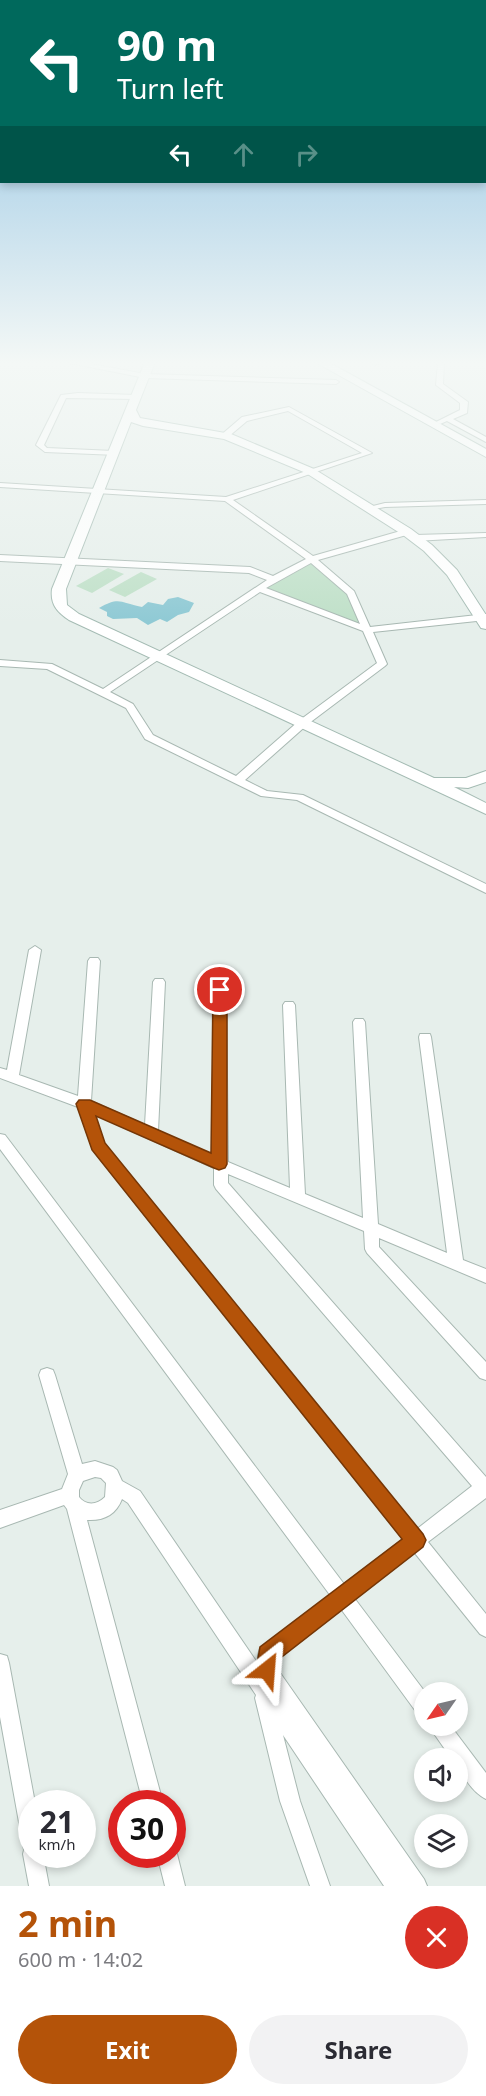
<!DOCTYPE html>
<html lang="en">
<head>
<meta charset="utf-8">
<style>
	:root { --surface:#fff; --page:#f2f2f3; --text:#2b2b33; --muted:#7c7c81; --accent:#b45309 }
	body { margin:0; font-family:"Noto Sans",sans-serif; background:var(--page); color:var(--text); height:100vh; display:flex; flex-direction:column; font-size:22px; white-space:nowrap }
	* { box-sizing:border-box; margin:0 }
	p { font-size:20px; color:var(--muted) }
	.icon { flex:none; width:33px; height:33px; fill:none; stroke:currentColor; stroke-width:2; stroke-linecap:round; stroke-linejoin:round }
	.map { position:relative; height:1886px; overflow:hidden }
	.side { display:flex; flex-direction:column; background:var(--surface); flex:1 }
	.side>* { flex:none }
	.guide { position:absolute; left:0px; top:0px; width:486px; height:183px; box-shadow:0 3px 9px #0003; background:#00695c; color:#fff; overflow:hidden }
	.needle { width:39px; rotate:236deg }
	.buttons { position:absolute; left:414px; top:1682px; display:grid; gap:12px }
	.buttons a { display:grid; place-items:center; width:54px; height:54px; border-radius:50%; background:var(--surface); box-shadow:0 3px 9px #0003; font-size:30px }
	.speed { position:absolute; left:18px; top:1790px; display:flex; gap:12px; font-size:30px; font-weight:700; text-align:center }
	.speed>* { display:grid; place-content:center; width:78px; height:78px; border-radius:50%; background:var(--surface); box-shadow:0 3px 9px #0003; line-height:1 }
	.speed small { font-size:15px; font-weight:400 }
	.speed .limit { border:9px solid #d22; background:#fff; color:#111 }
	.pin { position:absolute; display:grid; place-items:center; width:51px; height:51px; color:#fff; margin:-26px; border:3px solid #fff; border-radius:50%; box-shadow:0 2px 6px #0007 }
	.me { position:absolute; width:66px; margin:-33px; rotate:28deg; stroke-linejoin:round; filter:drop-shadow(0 0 4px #0008) }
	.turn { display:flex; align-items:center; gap:21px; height:126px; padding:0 18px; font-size:27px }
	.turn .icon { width:78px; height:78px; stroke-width:2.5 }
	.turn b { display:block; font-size:42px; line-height:51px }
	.lanes { display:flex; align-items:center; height:57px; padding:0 18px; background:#0003; justify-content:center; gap:30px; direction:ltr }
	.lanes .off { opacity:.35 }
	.round { display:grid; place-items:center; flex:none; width:63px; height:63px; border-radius:32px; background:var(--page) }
	.headline { display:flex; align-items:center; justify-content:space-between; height:102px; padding:0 18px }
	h1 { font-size:36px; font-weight:700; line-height:45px; color:var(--accent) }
	.cta { display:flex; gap:12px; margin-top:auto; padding:12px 18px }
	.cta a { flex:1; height:69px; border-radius:36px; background:var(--accent); color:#fff; font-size:24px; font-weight:700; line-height:69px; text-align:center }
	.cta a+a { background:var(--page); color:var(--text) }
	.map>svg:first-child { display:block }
	.green { fill:#bfe0c8 }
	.water { fill:#8ec9d4 }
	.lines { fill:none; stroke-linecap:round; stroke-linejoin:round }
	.street-casing { stroke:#a8b8b2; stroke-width:2 }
	.secondary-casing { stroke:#a4bbb3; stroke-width:2 }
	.street { fill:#fff; fill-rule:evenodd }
	.secondary { fill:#fff; fill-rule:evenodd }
	.route { fill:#b45309; stroke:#753606; stroke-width:1.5 }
</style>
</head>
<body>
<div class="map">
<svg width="486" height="1886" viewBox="0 0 486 1886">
	<rect width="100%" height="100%" fill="#e6efeb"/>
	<!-- green -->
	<g class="green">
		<path d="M312 559 351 593 368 630 260 589Z"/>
		<path d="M108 568 124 574 92 593 76 586Z"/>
		<path d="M141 572 157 579 125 597 109 590Z"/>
	</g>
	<!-- water -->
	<path class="water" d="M178 597 194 603 189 612 178 615 167 622 160 619 148 625 137 618 113 619 107 616V612L99 608C120 596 120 603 142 607L148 602 163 605 168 599Z"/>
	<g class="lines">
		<!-- street casing -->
		<g class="street-casing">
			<g id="street">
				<path d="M65 362H80L145 374 336 380 339 382 336 384 145 378Z"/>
				<path d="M372 362H383L375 365Z"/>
				<path d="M438 362H444L443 384 468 402 467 413 453 419 486 437V442L447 421 440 424 436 422 460 410V403L436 385Z"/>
				<path d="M78 393 136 395 140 397 136 399 66 398 44 445 47 448 114 451H117V455L45 452 36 445 61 395Z"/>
				<path d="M289 407 372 453 233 500 313 556 404 530H410V534L318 560 354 591 370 627 486 614V620L373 632 387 664 385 666 308 724 245 780 267 791 303 795 486 884V893L297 800 261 796 145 739 126 708 47 669 0 666V660L52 664 103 689 267 580 249 573 0 561V555L250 567 273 576 306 559 225 501 0 487V483L226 497 362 453 288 411 247 421 228 437 221 435 242 417ZM311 563 347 594 360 624 266 588ZM260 592 363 631 377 663 300 720 236 776 153 735 133 704 110 692Z"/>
				<path d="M486 500V504L385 507 369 510 365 508 385 503Z"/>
				<path d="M486 533V537L415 541 411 538 415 535Z"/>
				<path d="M35 946 41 950 19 1075 78 1096 88 961 90 958H98L100 961 91 1101 145 1125 153 982 155 979H163L165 982 158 1131 214 1156V990L216 987H224L226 990 228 1162 290 1188 283 1005 285 1002H293L295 1005 305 1194 363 1218 353 1022 355 1019H363L365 1022 378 1224 447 1253 419 1037 420 1034H430L431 1037 463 1260 486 1269V1283L379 1238V1247L486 1362V1380L480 1378 367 1253 365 1249 364 1231 228 1174V1183L486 1477V1498L428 1542 486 1614V1637L480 1634 414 1552 355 1599 425 1692 424 1715 417 1713 341 1609 276 1659V1667L424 1879 427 1886H384L283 1735 300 1801 330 1886H310L280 1801 255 1698 256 1695 128 1503 122 1499C116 1515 103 1521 87 1520L163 1803H143L67 1509 64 1505 0 1528V1510L62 1489 68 1474 39 1375 41 1370 47 1368 53 1370 55 1375 82 1464 95 1461 113 1467 117 1470 122 1481 140 1491 258 1664V1655L260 1648 330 1595 0 1149V1134L5 1135 344 1584 403 1539 93 1150 78 1107 0 1078V1068L7 1070 29 950ZM94 1114 214 1168V1185L216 1189 472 1486 417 1529 104 1144ZM95 1477 101 1478 106 1483 105 1497C97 1505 86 1506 79 1497V1490L83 1481Z"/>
				<path d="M0 1654 7 1656 9 1663 35 1803H32V1854H43L49 1886H29L23 1854 24 1850 0 1717Z"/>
				<path d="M428 1725H450L486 1773V1799C473 1793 458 1772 458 1758H451Z"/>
				<path d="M172 1846 177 1854 185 1886H165L157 1854H172Z"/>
			</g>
		</g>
		<!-- secondary casing -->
		<g class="secondary-casing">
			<g id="secondary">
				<path d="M145 362H155L136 410 140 418 231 434 314 469 411 529 432 545 457 570 486 615V629L481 628 447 575 424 551 403 535 306 473 224 439 143 426 131 422 66 589 67 605 79 614 434 778H466L486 771V782L468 788 454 787 486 803V814L69 620C57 612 50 604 52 589Z"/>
				<path d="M315 362H328L486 449V457Z"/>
			</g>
		</g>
		<!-- street -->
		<use href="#street" class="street"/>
		<!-- secondary -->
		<use href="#secondary" class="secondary"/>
	</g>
	<!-- sky -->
	<linearGradient id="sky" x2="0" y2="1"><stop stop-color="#84bce0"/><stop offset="0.58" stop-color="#f4f8f6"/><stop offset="1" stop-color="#f4f8f6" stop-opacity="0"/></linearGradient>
	<rect width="486" height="626" fill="url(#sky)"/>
	<!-- route -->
	<path class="route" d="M220 985 227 990V1164L225 1168 219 1170 214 1168 96 1116 105 1143 423 1534 426 1540 423 1547 278 1660 274 1677 267 1680 259 1677 256 1670 260 1647 402 1539 92 1150 76 1104 79 1100H90L211 1153 213 990Z"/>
</svg>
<div class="buttons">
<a><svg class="needle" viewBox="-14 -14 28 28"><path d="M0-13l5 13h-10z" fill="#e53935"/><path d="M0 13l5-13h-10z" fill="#7c7c81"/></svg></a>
<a><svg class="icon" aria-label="sound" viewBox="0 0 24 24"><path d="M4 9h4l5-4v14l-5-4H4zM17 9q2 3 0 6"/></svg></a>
<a><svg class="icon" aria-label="layers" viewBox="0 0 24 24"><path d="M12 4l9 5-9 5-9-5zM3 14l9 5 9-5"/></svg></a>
</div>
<div class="speed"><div>21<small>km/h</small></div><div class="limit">30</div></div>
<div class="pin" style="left:220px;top:990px;background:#d93025"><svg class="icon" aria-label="arrive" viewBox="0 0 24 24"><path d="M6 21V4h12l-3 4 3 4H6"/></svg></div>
<svg class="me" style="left:267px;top:1670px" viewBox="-20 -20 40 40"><path d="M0-17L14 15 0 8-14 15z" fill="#b45309" stroke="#fff" stroke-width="4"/></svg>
<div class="guide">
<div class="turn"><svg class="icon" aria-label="left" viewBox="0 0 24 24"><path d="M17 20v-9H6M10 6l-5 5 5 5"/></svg><div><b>90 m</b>Turn left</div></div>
<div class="lanes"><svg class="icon" aria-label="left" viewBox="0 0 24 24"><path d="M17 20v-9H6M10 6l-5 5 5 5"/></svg><svg class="icon off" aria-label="ahead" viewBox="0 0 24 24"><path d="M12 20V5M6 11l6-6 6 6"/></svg><svg class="icon off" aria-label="right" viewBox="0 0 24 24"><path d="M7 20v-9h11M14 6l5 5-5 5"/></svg></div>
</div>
</div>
<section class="side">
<div class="headline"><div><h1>2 min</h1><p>600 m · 14:02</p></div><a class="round" style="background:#d93025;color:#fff"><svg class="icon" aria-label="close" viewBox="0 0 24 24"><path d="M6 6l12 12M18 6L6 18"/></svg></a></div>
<div class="cta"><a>Exit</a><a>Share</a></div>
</section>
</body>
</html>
